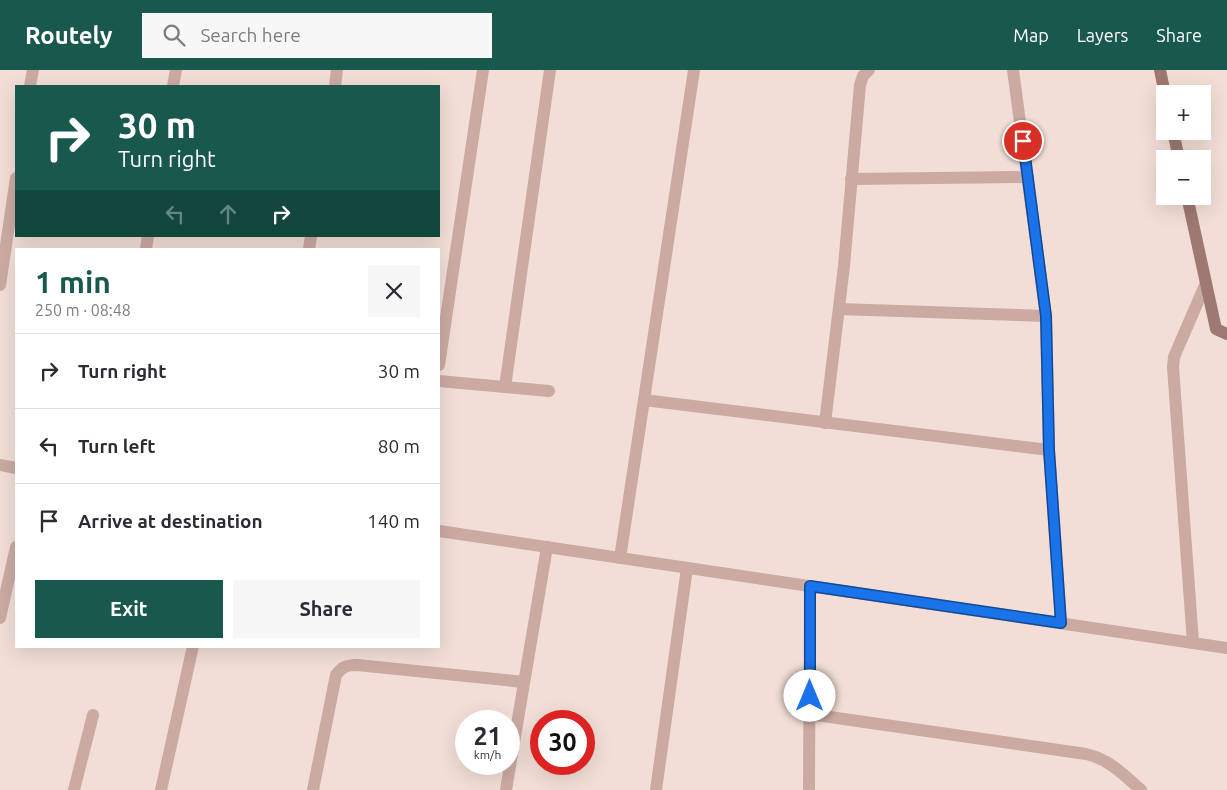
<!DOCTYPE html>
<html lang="en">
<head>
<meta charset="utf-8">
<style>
	:root { --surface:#fff; --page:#f7f7f7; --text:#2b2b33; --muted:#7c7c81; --line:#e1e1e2; --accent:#18584d }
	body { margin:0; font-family:Ubuntu,sans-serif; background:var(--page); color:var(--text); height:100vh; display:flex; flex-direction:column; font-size:19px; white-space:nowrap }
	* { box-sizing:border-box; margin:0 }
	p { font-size:16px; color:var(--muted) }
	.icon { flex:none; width:28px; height:28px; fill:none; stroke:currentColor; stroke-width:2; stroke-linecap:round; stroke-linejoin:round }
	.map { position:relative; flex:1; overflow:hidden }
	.side { position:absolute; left:15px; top:178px; width:425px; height:400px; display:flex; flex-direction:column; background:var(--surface); border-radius:0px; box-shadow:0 5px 20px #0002 }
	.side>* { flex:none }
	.guide { position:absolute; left:15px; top:15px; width:425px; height:152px; border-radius:0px; box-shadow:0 5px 20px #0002; background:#18584d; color:#fff; overflow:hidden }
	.fabs { position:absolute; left:1156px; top:15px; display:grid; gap:10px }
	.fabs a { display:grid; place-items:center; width:55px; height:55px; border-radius:0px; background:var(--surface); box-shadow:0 5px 20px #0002; font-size:25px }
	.speed { position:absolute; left:455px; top:640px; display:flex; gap:10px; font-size:25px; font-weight:700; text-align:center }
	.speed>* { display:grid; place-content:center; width:65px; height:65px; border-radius:50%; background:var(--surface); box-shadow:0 5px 20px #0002; line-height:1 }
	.speed small { font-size:12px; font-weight:400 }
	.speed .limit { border:8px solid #d22; background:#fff; color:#111 }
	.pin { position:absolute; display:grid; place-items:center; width:42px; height:42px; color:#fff; margin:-21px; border:2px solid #fff; border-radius:50%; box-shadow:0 1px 5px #0007 }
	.me { position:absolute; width:55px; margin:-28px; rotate:0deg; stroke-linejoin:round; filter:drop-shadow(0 0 4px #0008) }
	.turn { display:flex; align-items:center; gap:18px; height:105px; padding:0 20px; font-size:22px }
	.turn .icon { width:65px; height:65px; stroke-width:2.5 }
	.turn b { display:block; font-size:35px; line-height:42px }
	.lanes { display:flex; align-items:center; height:48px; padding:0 20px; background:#0003; justify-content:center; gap:25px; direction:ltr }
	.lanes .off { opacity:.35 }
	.round { display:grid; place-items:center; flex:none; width:52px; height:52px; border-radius:0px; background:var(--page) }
	.summary { display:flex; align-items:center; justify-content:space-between; height:85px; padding:0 20px }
	h1 { font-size:30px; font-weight:700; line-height:38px; color:var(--accent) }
	.cta { display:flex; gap:10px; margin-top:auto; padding:10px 20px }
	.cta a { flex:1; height:58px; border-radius:0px; background:var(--accent); color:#fff; font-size:20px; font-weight:700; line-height:58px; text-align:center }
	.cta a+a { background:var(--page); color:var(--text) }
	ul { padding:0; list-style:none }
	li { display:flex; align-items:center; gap:15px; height:75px; padding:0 20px; border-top:1px solid var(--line) }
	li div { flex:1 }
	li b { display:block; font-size:19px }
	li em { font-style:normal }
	header { display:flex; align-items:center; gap:30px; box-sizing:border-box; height:70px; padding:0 25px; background:var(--accent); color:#fff }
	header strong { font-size:24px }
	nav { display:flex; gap:28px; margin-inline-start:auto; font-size:18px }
	.search { width:350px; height:45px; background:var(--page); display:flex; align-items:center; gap:12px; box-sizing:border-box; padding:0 18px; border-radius:0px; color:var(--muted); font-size:19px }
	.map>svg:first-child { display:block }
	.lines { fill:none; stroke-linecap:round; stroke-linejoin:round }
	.minor { stroke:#cbaaa2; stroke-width:12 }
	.tertiary { stroke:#cbaaa2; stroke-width:12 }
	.secondary { stroke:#9e7873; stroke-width:12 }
	.route-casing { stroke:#114b97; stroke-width:12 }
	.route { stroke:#1a73e8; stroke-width:9 }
</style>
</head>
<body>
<header>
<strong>Routely</strong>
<div class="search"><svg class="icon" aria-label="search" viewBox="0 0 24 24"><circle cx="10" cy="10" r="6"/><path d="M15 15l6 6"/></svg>Search here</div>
<nav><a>Map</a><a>Layers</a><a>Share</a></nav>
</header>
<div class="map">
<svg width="1227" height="720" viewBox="0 0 1227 720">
	<rect width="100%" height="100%" fill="#f2ded6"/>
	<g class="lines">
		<!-- minor -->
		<g class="minor">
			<path d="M1013 0 1046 246 1049 380 1061 553"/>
			<path d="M173 16 176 0"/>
			<path d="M335 16 337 0"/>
			<path d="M851 109 1028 107"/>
			<path d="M146 179 148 166"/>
			<path d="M309 179 311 166"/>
			<path d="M839 239 1046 246"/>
			<path d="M439 295 483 0"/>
			<path d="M439 311 549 321"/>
			<path d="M505 317 550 0"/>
			<path d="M644 330 1049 380"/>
			<path d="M825 353 844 196 860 15 863 6 869 0"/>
			<path d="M620 488 694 0"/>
			<path d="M0 548 16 477"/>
			<path d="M1193 573 1173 297 1174 287 1206 213"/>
			<path d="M809 644 1086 684C1109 689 1124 705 1141 720"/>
			<path d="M74 720 93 645"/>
			<path d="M161 720 193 576"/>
			<path d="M313 720 336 605C342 597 346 595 357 595L524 612"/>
			<path d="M506 720 547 477"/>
			<path d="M656 720 687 498"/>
			<path d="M809 720 810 516"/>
		</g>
		<!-- tertiary -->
		<g class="tertiary">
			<path d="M30 16 33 0"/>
			<path d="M0 215 16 108"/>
			<path d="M0 395 16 398"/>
			<path d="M439 461 1227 578"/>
		</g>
		<!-- secondary -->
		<g class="secondary">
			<path d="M1160 0 1165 24"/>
			<path d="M1173 61 1179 89"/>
			<path d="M1187 126 1216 259 1227 264"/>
		</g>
	</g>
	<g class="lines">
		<!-- route casing -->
		<g class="route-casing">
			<path id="route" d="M810 626V516L1061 553 1049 380 1046 246 1023 71"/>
		</g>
		<!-- route -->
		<use href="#route" class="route"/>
	</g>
</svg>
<div class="fabs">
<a>+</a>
<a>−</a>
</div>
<div class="speed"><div>21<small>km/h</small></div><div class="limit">30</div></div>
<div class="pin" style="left:1023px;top:71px;background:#d93025"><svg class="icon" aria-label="arrive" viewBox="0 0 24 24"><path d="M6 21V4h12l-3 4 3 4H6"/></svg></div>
<svg class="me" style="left:810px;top:626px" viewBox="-20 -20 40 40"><circle r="19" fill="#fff"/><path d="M0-13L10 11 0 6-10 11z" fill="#1a73e8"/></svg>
<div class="guide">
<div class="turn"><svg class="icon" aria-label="right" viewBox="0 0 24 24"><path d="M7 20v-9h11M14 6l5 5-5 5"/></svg><div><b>30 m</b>Turn right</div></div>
<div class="lanes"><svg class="icon off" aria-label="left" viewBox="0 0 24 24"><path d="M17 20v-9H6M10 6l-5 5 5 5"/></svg><svg class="icon off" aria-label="ahead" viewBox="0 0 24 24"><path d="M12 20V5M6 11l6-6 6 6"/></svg><svg class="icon" aria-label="right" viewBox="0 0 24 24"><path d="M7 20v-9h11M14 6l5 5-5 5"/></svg></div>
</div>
<section class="side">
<div class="summary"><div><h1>1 min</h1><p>250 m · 08:48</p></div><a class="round"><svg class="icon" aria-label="close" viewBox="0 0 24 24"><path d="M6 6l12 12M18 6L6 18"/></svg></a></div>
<ul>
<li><svg class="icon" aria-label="right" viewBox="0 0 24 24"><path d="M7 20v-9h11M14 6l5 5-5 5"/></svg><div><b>Turn right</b></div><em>30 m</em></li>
<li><svg class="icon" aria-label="left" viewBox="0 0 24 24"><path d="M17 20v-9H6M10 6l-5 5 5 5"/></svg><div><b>Turn left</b></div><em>80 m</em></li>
<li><svg class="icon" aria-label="arrive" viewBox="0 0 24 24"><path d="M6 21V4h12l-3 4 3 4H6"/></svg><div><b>Arrive at destination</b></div><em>140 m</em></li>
</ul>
<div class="cta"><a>Exit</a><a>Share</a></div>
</section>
</div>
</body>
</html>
